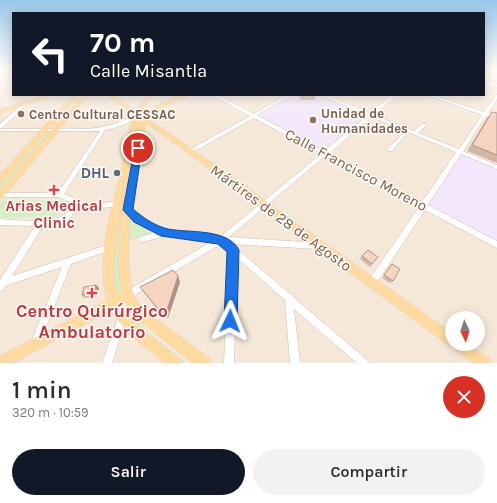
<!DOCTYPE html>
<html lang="es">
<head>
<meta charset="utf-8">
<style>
	:root { --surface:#fff; --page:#f2f2f3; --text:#2b2b33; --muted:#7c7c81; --accent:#111827 }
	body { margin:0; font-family:Karla,sans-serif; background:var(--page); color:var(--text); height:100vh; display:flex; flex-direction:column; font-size:15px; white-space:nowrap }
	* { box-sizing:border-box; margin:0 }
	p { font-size:13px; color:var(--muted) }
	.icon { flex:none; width:22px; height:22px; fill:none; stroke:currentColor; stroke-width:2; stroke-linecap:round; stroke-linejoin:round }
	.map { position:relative; height:363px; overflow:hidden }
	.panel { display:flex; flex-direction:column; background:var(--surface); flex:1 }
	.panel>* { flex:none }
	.top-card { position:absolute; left:12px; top:12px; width:473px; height:84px; border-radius:0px; box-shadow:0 2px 10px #0003; background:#111827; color:#fff; overflow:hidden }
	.needle { width:26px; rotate:176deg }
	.tools { position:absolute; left:445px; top:311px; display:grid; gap:8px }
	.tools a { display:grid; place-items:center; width:40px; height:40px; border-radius:50%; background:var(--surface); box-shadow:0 2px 10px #0003; font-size:20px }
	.pin { position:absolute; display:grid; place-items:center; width:34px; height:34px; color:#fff; margin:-17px; border:2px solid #fff; border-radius:50%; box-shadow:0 1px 4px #0007 }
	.me { position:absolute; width:44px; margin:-22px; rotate:2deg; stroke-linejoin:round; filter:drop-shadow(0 0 3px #0008) }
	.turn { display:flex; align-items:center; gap:14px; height:84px; padding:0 12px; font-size:18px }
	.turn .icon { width:52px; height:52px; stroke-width:2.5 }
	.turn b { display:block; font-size:28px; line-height:34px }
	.round { display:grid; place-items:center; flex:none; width:42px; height:42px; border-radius:21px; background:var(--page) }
	.headline { display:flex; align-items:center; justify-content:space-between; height:68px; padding:0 12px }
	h1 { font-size:24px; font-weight:600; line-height:30px }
	.cta { display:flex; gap:8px; margin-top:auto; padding:8px 12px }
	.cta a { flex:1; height:46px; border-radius:24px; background:var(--accent); color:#fff; font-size:16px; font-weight:600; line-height:46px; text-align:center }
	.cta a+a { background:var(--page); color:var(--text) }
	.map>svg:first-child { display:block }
	.residential { fill:#f6e8d9; fill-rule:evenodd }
	.education { fill:#f3e7fb }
	.green { fill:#d8eec7 }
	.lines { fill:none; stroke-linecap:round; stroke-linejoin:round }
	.minor-casing { stroke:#d2bdaf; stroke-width:1 }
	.major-casing { stroke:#ddd4d0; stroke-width:1 }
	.minor { fill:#fff; fill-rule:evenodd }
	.major { fill:#ffdaa1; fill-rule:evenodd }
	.wall { fill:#d3b7a6 }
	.shaded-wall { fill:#ac9587 }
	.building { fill:#f5d5c1; stroke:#ac9587 }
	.route { fill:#1a73e8; stroke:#114b97 }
	.education-dot { fill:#8d6e63; stroke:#fffaf3; stroke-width:1.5 }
	.service-dot { fill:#5c6f8a; stroke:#fffaf3; stroke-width:1.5 }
	.health-dot { fill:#e0444e; stroke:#fffaf3; stroke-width:1.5 }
	.labels { text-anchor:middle; stroke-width:3; stroke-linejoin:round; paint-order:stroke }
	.far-education-label { font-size:13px; font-weight:bold; fill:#785e54; stroke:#fffaf3; text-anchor:start }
	.street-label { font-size:15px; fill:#7c5b4b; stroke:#fffaf3 }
	.service-label { font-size:15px; font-weight:bold; fill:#4e5e75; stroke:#fffaf3; text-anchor:end }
	.health-label { font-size:15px; font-weight:bold; fill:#be3a42; stroke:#fffaf3 }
	.near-health-label { font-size:18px; font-weight:bold; fill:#be3a42; stroke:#fffaf3 }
</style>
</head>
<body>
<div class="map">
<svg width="497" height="363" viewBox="0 0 497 363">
	<rect width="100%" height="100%" fill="#fef6eb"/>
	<!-- residential -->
	<path class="residential" d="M0 71H13V95H484V71H497V363H0ZM452 318H478V344H452Z"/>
	<!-- education -->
	<g class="education">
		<path d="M292 95H316L365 115 322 150 258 116Z"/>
		<path d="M463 154 497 169V241L427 205Z"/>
	</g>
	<!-- green -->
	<g class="green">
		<path d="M135 122 139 124C132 159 127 193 123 228 121 249 115 272 122 293L115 297 112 265 126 166Z"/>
		<path d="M46 131H52L0 193V183Z"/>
		<path d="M61 200 64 208 56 217 0 218V201Z"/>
		<path d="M132 219 152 234 128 241Z"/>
		<path d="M126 304 148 332 187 363H175L144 339 121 307Z"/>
	</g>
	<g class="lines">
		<!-- minor casing -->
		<g class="minor-casing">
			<g id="minor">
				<path d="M484 75 497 78V80L484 77Z"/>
				<path d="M0 80 13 81V83L0 82Z"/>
				<path d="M484 81 497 85V87L484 83Z"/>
				<path d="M213 95H218L254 114 287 95H292L257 115 324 151 368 115 320 95H326L370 113 392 95H397L374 115 414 131 422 124H426V126L418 133 459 149 482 115 427 95H433L484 112 496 95H497V99L488 113 497 116V119L486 116 463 151 497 165V169L461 154 428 205 497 241V248L425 210 374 287 371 288 368 287 367 284 368 281 419 207 325 156 229 237 318 243 321 244 322 246 321 248 318 249 231 244 289 293 292 294 293 297 367 360 369 363H357L294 309 300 363H290L285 300 237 258 234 363H224L229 252 221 244 128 299 125 298 124 295 125 292 211 242 165 236 143 242 140 241 139 239 140 237 157 232 136 221 125 210 126 208 128 207 130 208 140 217 166 230 220 237 321 154 254 118 193 152H189L188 151 189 150 250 116ZM371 117 405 131 388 149 387 150 388 151H392L408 132 456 152 422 202 329 153Z"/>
				<path d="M23 103 27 104 2 128H0V124Z"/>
				<path d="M135 115H139V116C130 123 117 128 105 130L64 194 75 199 76 206 118 201 120 202 121 204 120 206 76 211C68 223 57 225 43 226L12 276 110 244 113 245 114 247 113 249 71 264 39 345 36 347 33 345 31 342 62 267 5 286 3 290 0 291V280L35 226 0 225V219C15 220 53 224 66 214 67 213 68 211 70 210V202L59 197H0V193H58L100 131H58V129C67 128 75 129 84 129 103 128 118 124 135 115Z"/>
				<path d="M0 129H55L57 130 55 131H0Z"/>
				<path d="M122 314 125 315 126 318 112 363H102L118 318 119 315Z"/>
			</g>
		</g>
		<!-- major casing -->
		<g class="major-casing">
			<g id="major">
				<path d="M45 95H53L0 114V110Z"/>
				<path d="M73 95H79L3 182 0 183V175Z"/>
				<path d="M83 95H89L3 197 0 198V189Z"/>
				<path d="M108 95H114L136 111 148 95H154L143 107 140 114 143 116C155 105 174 95 190 95L156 110 148 119 185 144 452 333V344H468L489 358 491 363H473L452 347 448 345 180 147 146 123C139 163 115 271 139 304 146 313 156 319 165 325 179 336 194 347 209 358L211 363H193L136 318 126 302 121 305C134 327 159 342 179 358L181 363H164C145 347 123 332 111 310L13 363H0V356L107 300C96 260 110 217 119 178 124 157 127 135 134 115ZM139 119H140C136 135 133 152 130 167 122 208 113 251 122 292L117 295 114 273 116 237Z"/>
			</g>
		</g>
		<!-- minor -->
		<use href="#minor" class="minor"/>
		<!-- major -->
		<use href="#major" class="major"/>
	</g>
	<!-- wall -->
	<g class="wall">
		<path d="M299 95H315V100H300Z"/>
		<path d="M492 112 497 113V163L467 151 487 118Z"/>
		<path d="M362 256 378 257 370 267 360 259Z"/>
		<path d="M392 264 393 281 390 283 382 278Z"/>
		<path d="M180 282 168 318 161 314 140 287Z"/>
		<path d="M96 285 99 288 97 296 84 298 82 295Z"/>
	</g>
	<!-- shaded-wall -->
	<g class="shaded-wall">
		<path d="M178 276 180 282 168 318 166 313Z"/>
		<path d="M96 285 99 288 97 296 94 294Z"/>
	</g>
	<!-- building -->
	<g class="building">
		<path d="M492 112 497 113V155L472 145Z"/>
		<path d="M368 250 378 257 372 264 362 256Z"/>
		<path d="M392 264 400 269 393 281 384 275Z"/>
		<path d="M173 270 178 276 166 313 158 309 140 287Z"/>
		<path d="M96 285 94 294 82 295 84 287Z"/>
	</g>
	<!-- sky -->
	<linearGradient id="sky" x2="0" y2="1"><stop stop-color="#97c7e9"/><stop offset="0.58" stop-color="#fffbf6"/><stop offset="1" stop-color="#fffbf6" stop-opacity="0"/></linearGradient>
	<rect width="497" height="122" fill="url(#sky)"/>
	<!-- route -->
	<path class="route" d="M135 146H141L142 148 133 209C142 217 155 226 168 229 188 233 228 228 239 250L237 321 235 326 230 328 226 326 224 321 227 252 218 244 161 236 134 222 123 210Z"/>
	<!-- markers -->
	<g class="education-dot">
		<circle cx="21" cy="114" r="4"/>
		<circle cx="313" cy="120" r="4"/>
	</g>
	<circle class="service-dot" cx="117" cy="173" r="4"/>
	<g class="health-dot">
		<path d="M52 184h4v4h4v4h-4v4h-4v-4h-4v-4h4z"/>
		<path d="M90 287h4v4h4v4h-4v4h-4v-4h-4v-4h4z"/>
	</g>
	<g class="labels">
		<!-- far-education labels -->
		<g class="far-education-label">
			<text x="321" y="118">Unidad de<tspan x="321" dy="15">Humanidades</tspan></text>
			<text x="29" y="119">Centro Cultural CESSAC</text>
		</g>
		<!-- street labels -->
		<g class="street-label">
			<text transform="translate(356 170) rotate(28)" y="5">Calle Francisco Moreno</text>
			<text transform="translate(281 218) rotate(36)" y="5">Mártires de 28 de Agosto</text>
		</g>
		<!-- service labels -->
		<g class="service-label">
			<text x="109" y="178">DHL</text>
		</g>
		<!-- health labels -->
		<g class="health-label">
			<text x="54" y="211">Arias Medical<tspan x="54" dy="17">Clinic</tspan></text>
		</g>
		<!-- near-health labels -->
		<g class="near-health-label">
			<text x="92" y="317">Centro Quirúrgico<tspan x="92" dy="21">Ambulatorio</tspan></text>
		</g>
	</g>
</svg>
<div class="tools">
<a><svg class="needle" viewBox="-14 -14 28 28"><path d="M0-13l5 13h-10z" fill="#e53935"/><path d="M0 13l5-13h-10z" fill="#7c7c81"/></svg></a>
</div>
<div class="pin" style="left:138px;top:148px;background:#d93025"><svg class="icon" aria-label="arrive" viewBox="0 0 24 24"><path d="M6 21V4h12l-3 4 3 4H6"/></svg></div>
<svg class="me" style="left:230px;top:321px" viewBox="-20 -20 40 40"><path d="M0-17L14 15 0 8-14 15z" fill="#1a73e8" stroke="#fff" stroke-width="4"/></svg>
<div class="top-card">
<div class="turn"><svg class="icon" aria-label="left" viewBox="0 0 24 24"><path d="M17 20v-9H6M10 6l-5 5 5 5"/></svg><div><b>70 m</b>Calle Misantla</div></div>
</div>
</div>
<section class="panel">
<div class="headline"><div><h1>1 min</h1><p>320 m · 10:59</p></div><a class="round" style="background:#d93025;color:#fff"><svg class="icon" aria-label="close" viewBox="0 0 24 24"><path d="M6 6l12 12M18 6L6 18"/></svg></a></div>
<div class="cta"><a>Salir</a><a>Compartir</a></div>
</section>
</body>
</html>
